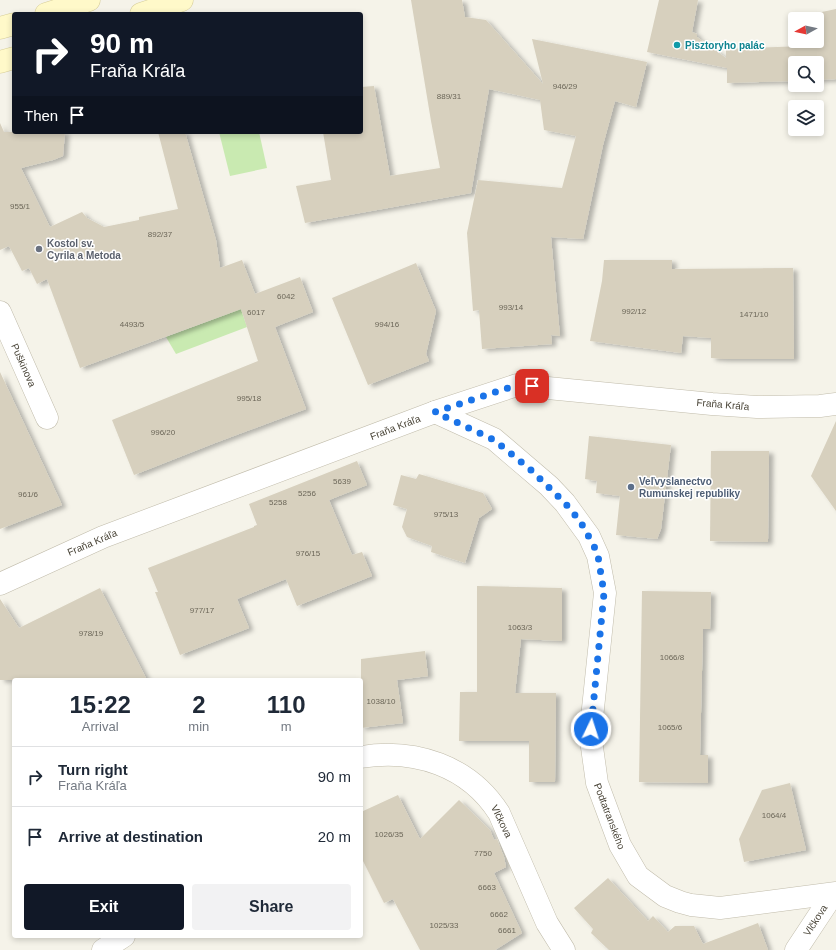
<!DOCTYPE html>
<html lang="en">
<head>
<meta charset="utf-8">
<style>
	:root { --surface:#fff; --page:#f2f2f3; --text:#1f2937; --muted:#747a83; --line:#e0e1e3; --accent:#111827 }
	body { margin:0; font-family:Arial,sans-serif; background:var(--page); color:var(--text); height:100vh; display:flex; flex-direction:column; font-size:15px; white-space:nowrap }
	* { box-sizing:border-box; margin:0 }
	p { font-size:13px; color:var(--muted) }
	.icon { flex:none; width:22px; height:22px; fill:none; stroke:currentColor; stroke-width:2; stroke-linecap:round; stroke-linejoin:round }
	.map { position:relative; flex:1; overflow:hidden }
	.panel { position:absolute; left:12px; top:678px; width:351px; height:260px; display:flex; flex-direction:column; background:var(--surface); border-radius:4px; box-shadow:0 2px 6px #0003 }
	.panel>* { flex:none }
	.top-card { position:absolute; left:12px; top:12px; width:351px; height:122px; border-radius:4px; box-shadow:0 2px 6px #0003; background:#111827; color:#fff; overflow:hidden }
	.needle { width:26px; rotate:262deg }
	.controls { position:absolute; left:788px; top:12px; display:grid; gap:8px }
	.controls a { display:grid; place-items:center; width:36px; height:36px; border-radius:4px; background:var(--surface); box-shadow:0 2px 6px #0003; font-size:20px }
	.pin { position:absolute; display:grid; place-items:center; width:34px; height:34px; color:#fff; margin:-17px; border-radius:8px; box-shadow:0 2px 6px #0006 }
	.me { position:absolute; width:44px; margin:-22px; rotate:4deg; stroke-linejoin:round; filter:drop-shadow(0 0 3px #0008) }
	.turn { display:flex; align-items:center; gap:14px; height:84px; padding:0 12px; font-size:18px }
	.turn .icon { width:52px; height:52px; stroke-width:2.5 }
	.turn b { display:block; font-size:28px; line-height:34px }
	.then { display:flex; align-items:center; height:38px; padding:0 12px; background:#0003; gap:8px; font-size:15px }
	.eta { display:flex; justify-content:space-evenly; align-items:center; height:68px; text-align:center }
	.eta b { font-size:24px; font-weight:800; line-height:28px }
	.cta { display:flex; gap:8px; margin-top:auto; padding:8px 12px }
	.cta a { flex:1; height:46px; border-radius:4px; background:var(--accent); color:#fff; font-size:16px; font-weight:800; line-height:46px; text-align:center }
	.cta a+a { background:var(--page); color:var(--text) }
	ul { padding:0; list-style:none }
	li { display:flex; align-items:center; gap:12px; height:60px; padding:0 12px; border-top:1px solid var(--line) }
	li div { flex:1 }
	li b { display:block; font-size:15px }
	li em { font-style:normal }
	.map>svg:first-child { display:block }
	.green { fill:#c9eab1 }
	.building { fill:#d7d0be; filter:url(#shadow) }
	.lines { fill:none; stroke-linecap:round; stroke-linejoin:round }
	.minor-casing { stroke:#c1bcab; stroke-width:23 }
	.secondary-casing { stroke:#d6cd98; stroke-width:23 }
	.minor { stroke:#fff; stroke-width:22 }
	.secondary { stroke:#fff9c9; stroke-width:22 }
	.route { stroke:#1a73e8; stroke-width:7; stroke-dasharray:0 12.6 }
	.culture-dot { fill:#0f9aa8; stroke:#fff; stroke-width:1.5 }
	.worship-dot { fill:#6b7280; stroke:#fff; stroke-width:1.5 }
	.service-dot { fill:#5c6f8a; stroke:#fff; stroke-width:1.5 }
	.labels { text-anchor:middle; stroke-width:3; stroke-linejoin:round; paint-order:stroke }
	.number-label { font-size:8px; fill:#6c6759 }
	.culture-label { font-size:10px; font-weight:bold; fill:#0d838f; stroke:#fff; text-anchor:start }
	.worship-label { font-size:10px; font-weight:bold; fill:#5b616d; stroke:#fff; text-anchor:start }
	.street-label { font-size:10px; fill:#494437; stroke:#fff }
	.service-label { font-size:10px; font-weight:bold; fill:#4e5e75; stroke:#fff; text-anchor:start }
</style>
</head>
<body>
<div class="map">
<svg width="836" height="950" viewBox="0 0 836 950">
	<defs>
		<filter id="shadow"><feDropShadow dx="4.5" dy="2.5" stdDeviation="2" flood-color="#0004"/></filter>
	</defs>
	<rect width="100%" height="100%" fill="#f5f3e9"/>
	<!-- green -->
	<g class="green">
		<path d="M219 132H259L267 168 230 176Z"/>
		<path d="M241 309 247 327 176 354 166 337Z"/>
	</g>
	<!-- building -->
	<g class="building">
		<path d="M411 0H462L465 17 486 20 543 84 532 39 647 62 636 107 615 101 603 145 583 239 551 237 560 336 551 335 552 344 482 349 479 310 473 311 467 233 478 180 562 188 576 136 544 130 540 100 489 89 471 193 305 223 296 186 331 180 323 132H361V87L374 86 390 176 440 168 431 121Z"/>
		<path d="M659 0H698L692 32 697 34V37L726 58V49L804 46 803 41H817V19H799L798 17 836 9V79L817 80V63H795V81L727 83V68L647 52Z"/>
		<path d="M0 123 4 132H65L63 156 53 160 21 168 50 227 82 212 87 218 104 227 139 220V217L178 209 158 132H185L216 240 220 268 242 260 255 294 300 277 313 312 275 327 306 409 215 443 134 475 112 420 258 361 241 309 80 368 47 279 37 284 29 268 22 271 9 246 0 250Z"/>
		<path d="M604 260H672V269L793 268 794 359H723L711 358V338L683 336 681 353 590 341 602 281Z"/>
		<path d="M416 263 436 311 426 354 429 361 368 385 332 298Z"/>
		<path d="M0 372 62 505 0 529Z"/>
		<path d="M836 421V511L811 476Z"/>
		<path d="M589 436 671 445 661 529 657 539 616 535 620 496 596 493 597 481 585 479Z"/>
		<path d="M711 451H769L768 542 710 541Z"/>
		<path d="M357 461 367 485 329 500 352 555 362 552 372 576 297 606 286 579 237 599 249 628 180 655 155 592H158L148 568 254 527V526L257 525 249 504Z"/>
		<path d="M419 474 483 493 492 509 479 518 465 563 431 552 432 546 407 537 402 527 407 509 393 505 401 475 416 479Z"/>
		<path d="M477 586 562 588V641L521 639 515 693H556L555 782H529V741H459L460 692H477Z"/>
		<path d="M100 588 147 680H0V599L19 628Z"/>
		<path d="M642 591 711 592 710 629H703L700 755H708V783L639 782Z"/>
		<path d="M425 651 428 676 397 680 403 723 361 728V659Z"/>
		<path d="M790 783 806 850 744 862 739 839 762 790Z"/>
		<path d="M398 795 420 839 459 800 490 830 494 840 497 839 504 857 506 867 494 873 522 933 495 950H420L393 899 384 903 361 857V812Z"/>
		<path d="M608 878 648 921 653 916 668 932 675 926H694L703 944 758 923 768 950H609L591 933 593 929 574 908Z"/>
	</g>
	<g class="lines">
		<!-- minor casing -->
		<g class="minor-casing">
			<g id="minor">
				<path d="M0 312 47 418"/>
				<path d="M435 412 494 439 549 486 565 503 589 536 598 556 605 593 592 718 591 740 597 783 620 845 638 876 665 896 680 902 691 905 720 908 836 893"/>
				<path d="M0 584 103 537 435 412 517 385 712 404 757 407 820 406 836 404"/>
				<path d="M361 757C415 748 469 766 499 813L547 923 564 950"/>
				<path d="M103 950 124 936"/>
				<path d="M796 950 833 894"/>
			</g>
		</g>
		<!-- secondary casing -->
		<g class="secondary-casing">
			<g id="secondary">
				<path d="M46 14 89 0"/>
				<path d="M141 14 182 0"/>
				<path d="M0 28 14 24"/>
				<path d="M0 62 14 58"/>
			</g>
		</g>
		<!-- minor -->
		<use href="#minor" class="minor"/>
		<!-- secondary -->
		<use href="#secondary" class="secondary"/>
	</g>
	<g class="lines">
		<!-- route -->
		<path class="route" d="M532 386 517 385 435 412 494 440 530 469 565 503 580 521 594 546 598 556 604 593 591 729"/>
	</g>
	<!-- markers -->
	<circle class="culture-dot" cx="677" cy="45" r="4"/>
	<circle class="worship-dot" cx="39" cy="249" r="4"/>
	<circle class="service-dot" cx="631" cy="487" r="4"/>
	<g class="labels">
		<!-- number labels -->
		<g class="number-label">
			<text x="565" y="89">946/29</text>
			<text x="449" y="99">889/31</text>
			<text x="20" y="209">955/1</text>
			<text x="160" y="237">892/37</text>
			<text x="286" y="299">6042</text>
			<text x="511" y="310">993/14</text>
			<text x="634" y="314">992/12</text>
			<text x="256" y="315">6017</text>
			<text x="754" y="317">1471/10</text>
			<text x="132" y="327">4493/5</text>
			<text x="387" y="327">994/16</text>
			<text x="249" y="401">995/18</text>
			<text x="163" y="435">996/20</text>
			<text x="342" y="484">5639</text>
			<text x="307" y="496">5256</text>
			<text x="28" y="497">961/6</text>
			<text x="278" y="505">5258</text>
			<text x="446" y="517">975/13</text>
			<text x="308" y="556">976/15</text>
			<text x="202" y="613">977/17</text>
			<text x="520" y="630">1063/3</text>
			<text x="91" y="636">978/19</text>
			<text x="672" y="660">1066/8</text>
			<text x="381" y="704">1038/10</text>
			<text x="670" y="730">1065/6</text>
			<text x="774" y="818">1064/4</text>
			<text x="389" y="837">1026/35</text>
			<text x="483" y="856">7750</text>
			<text x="487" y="890">6663</text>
			<text x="499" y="917">6662</text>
			<text x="444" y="928">1025/33</text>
			<text x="507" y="933">6661</text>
		</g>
		<!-- culture labels -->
		<g class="culture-label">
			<text x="685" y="49">Pisztoryho palác</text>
		</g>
		<!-- worship labels -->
		<g class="worship-label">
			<text x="47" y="247">Kostol sv.<tspan x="47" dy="12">Cyrila a Metoda</tspan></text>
		</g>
		<!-- street labels -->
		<g class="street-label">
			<text transform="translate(24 365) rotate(66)" y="4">Puškinova</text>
			<text transform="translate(723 404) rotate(5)" y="4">Fraňa Kráľa</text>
			<text transform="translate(395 427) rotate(-21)" y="4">Fraňa Kráľa</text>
			<text transform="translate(92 542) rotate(-23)" y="4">Fraňa Kráľa</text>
			<text transform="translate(610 816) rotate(69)" y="4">Podtatranského</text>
			<text transform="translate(502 821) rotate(64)" y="4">Vlčkova</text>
			<text transform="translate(815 920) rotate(-57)" y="4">Vlčkova</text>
		</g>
		<!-- service labels -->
		<g class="service-label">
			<text x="639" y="485">Veľvyslanectvo<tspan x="639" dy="12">Rumunskej republiky</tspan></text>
		</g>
	</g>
</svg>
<div class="controls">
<a><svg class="needle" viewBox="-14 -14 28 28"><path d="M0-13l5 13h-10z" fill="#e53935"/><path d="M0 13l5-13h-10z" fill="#747a83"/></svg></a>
<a><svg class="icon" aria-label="search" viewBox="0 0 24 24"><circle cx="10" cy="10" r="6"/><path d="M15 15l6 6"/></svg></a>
<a><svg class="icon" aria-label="layers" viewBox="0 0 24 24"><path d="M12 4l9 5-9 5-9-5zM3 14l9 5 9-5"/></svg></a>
</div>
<div class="pin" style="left:532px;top:386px;background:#d93025"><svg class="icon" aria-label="arrive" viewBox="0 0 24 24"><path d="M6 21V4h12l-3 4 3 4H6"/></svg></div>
<svg class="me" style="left:591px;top:729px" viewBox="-20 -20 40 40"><circle r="17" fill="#1a73e8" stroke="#fff" stroke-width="3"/><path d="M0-11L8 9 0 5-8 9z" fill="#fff"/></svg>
<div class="top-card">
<div class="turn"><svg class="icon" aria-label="right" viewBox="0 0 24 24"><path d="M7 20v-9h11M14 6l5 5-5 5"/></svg><div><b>90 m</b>Fraňa Kráľa</div></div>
<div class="then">Then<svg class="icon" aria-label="arrive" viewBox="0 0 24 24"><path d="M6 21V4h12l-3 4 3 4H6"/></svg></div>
</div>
<section class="panel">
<div class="eta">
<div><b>15:22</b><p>Arrival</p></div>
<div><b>2</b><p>min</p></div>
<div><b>110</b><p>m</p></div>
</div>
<ul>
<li><svg class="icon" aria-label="right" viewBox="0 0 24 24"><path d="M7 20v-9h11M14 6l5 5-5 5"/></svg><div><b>Turn right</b><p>Fraňa Kráľa</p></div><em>90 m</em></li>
<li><svg class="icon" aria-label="arrive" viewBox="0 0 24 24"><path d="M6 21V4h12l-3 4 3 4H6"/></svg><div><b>Arrive at destination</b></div><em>20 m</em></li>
</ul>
<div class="cta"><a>Exit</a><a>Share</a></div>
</section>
</div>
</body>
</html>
